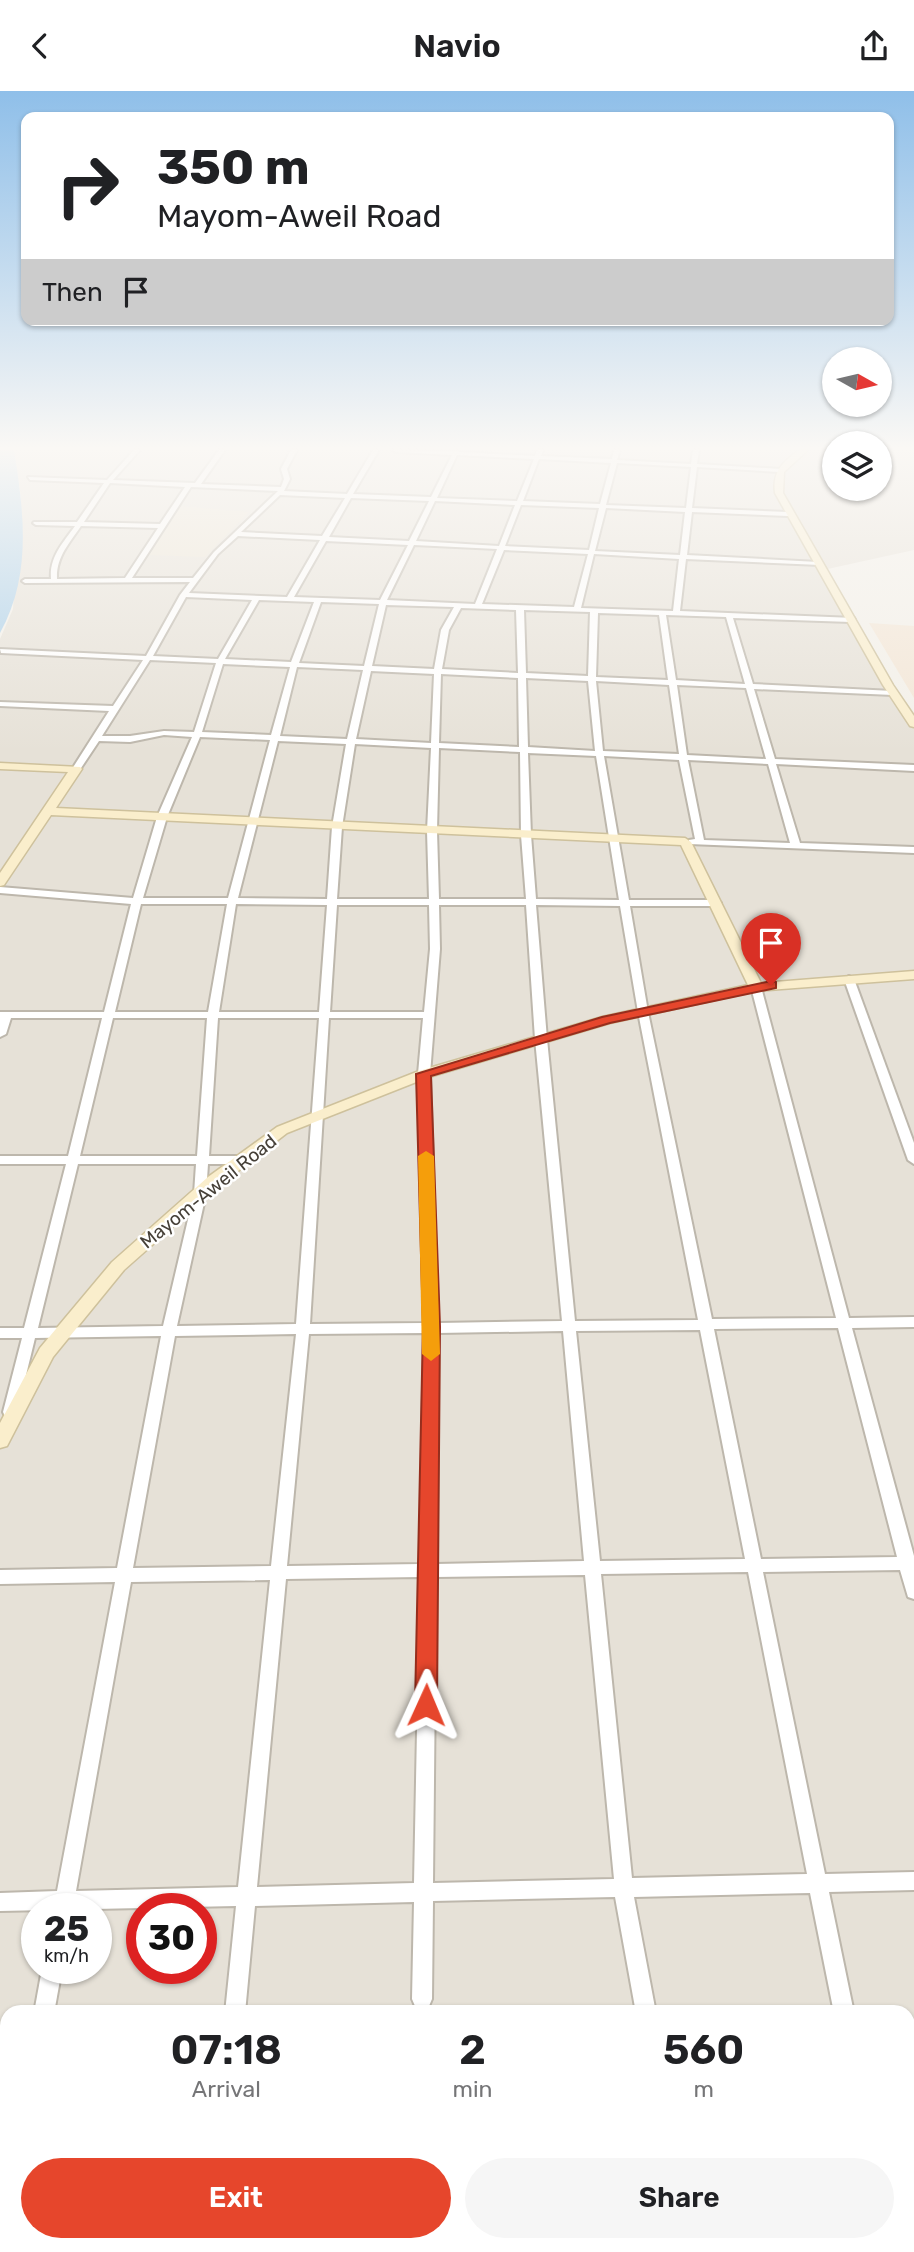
<!DOCTYPE html>
<html lang="en">
<head>
<meta charset="utf-8">
<style>
	:root { --surface:#fff; --page:#f6f6f6; --text:#202124; --muted:#757577; --accent:#e6462c }
	body { margin:0; font-family:Rubik,sans-serif; background:var(--page); color:var(--text); height:100vh; display:flex; flex-direction:column; font-size:26px; white-space:nowrap }
	* { box-sizing:border-box; margin:0 }
	p { font-size:23px; color:var(--muted) }
	.icon { flex:none; width:38px; height:38px; fill:none; stroke:currentColor; stroke-width:2; stroke-linecap:round; stroke-linejoin:round }
	.map { position:relative; flex:1; overflow:hidden }
	.side { position:absolute; left:0px; top:1914px; width:915px; height:247px; display:flex; flex-direction:column; background:var(--surface); border-radius:21px 21px 0 0; box-shadow:0 2px 5px #0004 }
	.side>* { flex:none }
	.hud { position:absolute; left:21px; top:21px; width:873px; height:214px; border-radius:14px; box-shadow:0 2px 5px #0004; background:#fff; color:var(--text); overflow:hidden }
	.needle { width:46px; rotate:98deg }
	.fabs { position:absolute; left:822px; top:256px; display:grid; gap:14px }
	.fabs a { display:grid; place-items:center; width:70px; height:70px; border-radius:50%; background:var(--surface); box-shadow:0 2px 5px #0004; font-size:35px }
	.speed { position:absolute; left:21px; top:1802px; display:flex; gap:14px; font-size:35px; font-weight:700; text-align:center }
	.speed>* { display:grid; place-content:center; width:91px; height:91px; border-radius:50%; background:var(--surface); box-shadow:0 2px 5px #0004; line-height:1 }
	.speed small { font-size:18px; font-weight:400 }
	.speed .limit { border:10px solid #d22; background:#fff; color:#111 }
	.pin { position:absolute; display:grid; place-items:center; width:60px; height:60px; color:#fff; margin:-72px -30px; border-radius:50% 50% 50% 0; rotate:-45deg; box-shadow:0 0 7px #0007 }
	.pin .icon { rotate:45deg }
	.me { position:absolute; width:77px; margin:-38px; rotate:1deg; stroke-linejoin:round; filter:drop-shadow(0 0 5px #0008) }
	.turn { display:flex; align-items:center; gap:24px; height:147px; padding:0 21px; font-size:32px }
	.turn .icon { width:91px; height:91px; stroke-width:2.5 }
	.turn b { display:block; font-size:49px; line-height:60px }
	.then { display:flex; align-items:center; height:66px; padding:0 21px; background:#0003; gap:14px; font-size:26px }
	.eta { display:flex; justify-content:space-evenly; align-items:center; height:119px; text-align:center }
	.eta b { font-size:42px; font-weight:600; line-height:49px }
	.action { display:flex; gap:14px; margin-top:auto; padding:14px 21px }
	.action a { flex:1; height:80px; border-radius:42px; background:var(--accent); color:#fff; font-size:28px; font-weight:600; line-height:80px; text-align:center }
	.action a+a { background:var(--page); color:var(--text) }
	header { display:flex; justify-content:space-between; align-items:center; height:91px; padding:0 21px; background:var(--surface); font-size:32px; font-weight:600 }
	.map>svg:first-child { display:block }
	.residential { fill:#e6e1d7; fill-rule:evenodd }
	.commercial { fill:#f3e6d6 }
	.education { fill:#ebe4d4 }
	.water { fill:#abd0ea }
	.lines { fill:none; stroke-linecap:round; stroke-linejoin:round }
	.street-casing { stroke:#bdb7ac; stroke-width:4 }
	.secondary-casing { stroke:#cec19c; stroke-width:3 }
	.street { fill:#fff; fill-rule:evenodd }
	.secondary { fill:#faeecc; fill-rule:evenodd }
	.route { fill:#e6462c; stroke:#962e1d; stroke-width:2 }
	.slow { fill:#f59e0b }
	.labels { text-anchor:middle; stroke-width:5; stroke-linejoin:round; paint-order:stroke }
	.street-label { font-size:19px; fill:#464038; stroke:#fff }
</style>
</head>
<body>
<header><svg class="icon" aria-label="back" viewBox="0 0 24 24"><path d="M15 5l-7 7 7 7"/></svg>Navio<svg class="icon" aria-label="share" viewBox="0 0 24 24"><path d="M12 15V3M7 8l5-5 5 5M5 13v7h14v-7"/></svg></header>
<div class="map">
<svg width="914" height="2161" viewBox="0 0 914 2161">
	<rect width="100%" height="100%" fill="#f3f0e9"/>
	<!-- residential -->
	<path class="residential" d="M14 359H835V397H880V359H914V459L823 479 914 632V2161H0V548L13 518 21 406ZM37 1818H96V1878H37ZM142 1818H201V1878H142ZM7 1922H908V2154H7Z"/>
	<!-- commercial -->
	<path class="commercial" d="M869 532 914 535V607Z"/>
	<!-- education -->
	<path class="education" d="M179 415 249 421 205 466 147 464Z"/>
	<!-- water -->
	<path class="water" d="M0 359H14C24 422 32 484 0 542Z"/>
	<g class="lines">
		<!-- street casing -->
		<g class="street-casing">
			<g id="street">
				<path d="M134 359H140L113 389 195 392 219 359H225L201 393 281 396 284 388 281 378 291 359H297L287 378 290 388 284 400 347 403 373 359H379L353 403 431 406 452 364 396 361 393 359 453 360 460 359 459 361 535 365 537 359H543L541 365 612 368 614 359H620L617 369 691 373 693 359H699L697 373 781 378 779 381 697 376 692 417 788 421 791 423 788 425 692 421 687 464 818 471 820 472V474L686 468 680 520 854 527 855 529 851 531 733 527 753 593 893 600 897 602 893 604 754 598 775 668 914 674V680L776 673 800 752 914 756V762L689 753V749L695 748 679 669 604 665 629 809H716L721 812 716 815H630L648 921 712 1228 836 1227 751 896 756 893 761 896 849 1227 914 1226V1236L852 1237 914 1465V1508L908 1506 900 1479 763 1481 825 1783 914 1781V1799L829 1801 854 1922H834L810 1802 634 1806 656 1922H636L615 1806 433 1810 432 1908 429 1915 422 1918 415 1915 412 1908 414 1811 255 1815 245 1922H225L236 1815 0 1820V1802L57 1800 115 1491 0 1493V1479L117 1477 161 1245 35 1247 17 1321 15 1325 10 1327 5 1325 3 1321 22 1247H0V1237H24L66 1073H0V1065H68L102 927H11L6 943 0 946V921H104L131 813 0 802V796L133 807 157 726 192 646 164 644 130 651 99 650 79 680H73L72 678 109 620 0 615V611L113 615 143 569 1 562 0 558 146 565 180 504 190 491 25 492 22 490 25 488H51C49 466 63 452 75 435L36 434 33 432 34 431H77L104 392 30 389 28 386 107 389ZM457 364 534 368 517 410 437 407ZM539 368 611 372 600 413 523 410ZM617 372 691 376 686 417 606 414ZM110 392 185 396 160 433 84 431ZM191 396 278 400 214 461 193 487H132ZM280 404 345 407 322 445 241 441ZM351 407 429 410 409 450 329 446ZM435 410 515 414 499 455 416 450ZM521 414 599 417 589 459 505 455ZM606 417 685 421 680 464 595 460ZM81 435 158 437 125 487 57 488C56 466 69 453 81 435ZM238 445 320 449 287 506 189 502 218 463ZM326 450 408 454 380 509 294 506ZM414 454 497 458 475 513 387 509ZM504 459 588 463 574 516 482 513ZM594 463 679 468 673 520 581 517ZM186 506 252 509 218 568 153 565ZM259 509 314 511 291 571 225 568ZM321 511 379 513 364 575 299 572ZM386 514 454 516 441 539 434 578 372 575ZM461 517 516 519 518 582 442 578 449 539ZM524 519 590 521 588 585 526 582ZM598 522 659 524 668 589 596 586ZM666 524 726 526 745 593 676 589ZM150 569 216 572 194 641 164 640 130 645H102ZM223 573 290 576 271 644 202 641ZM297 576 363 579 347 648 280 645ZM371 580 434 583 431 652 356 648ZM441 583 518 587 519 656 439 652ZM526 587 588 590 595 660 528 656ZM596 590 669 594 679 663 603 660ZM677 594 746 597 766 668 687 664ZM200 646 270 649 228 807H143L167 726ZM278 650 346 653 332 736 327 808 238 807ZM355 653 431 657 427 740 429 808H337L342 736ZM439 657 520 661 521 744 526 808H439L437 740ZM528 662 596 665 619 809 536 808 531 744ZM688 669 768 673 790 752 704 749ZM141 813H227L208 921H115ZM236 813 327 814 319 921H219ZM337 814H429L430 858 424 921H330ZM439 814H526L535 948 562 1230 438 1232 430 983 440 858ZM536 814 620 815 638 921 698 1229 575 1230 547 948ZM113 927H207L197 1065H80ZM218 927H319L296 1233 177 1235 206 1103 208 1073H241L247 1069 241 1065H209ZM329 927H423L418 983 424 1232 310 1233ZM78 1073H196L194 1103 163 1235 38 1237ZM838 1237 897 1466 761 1468 714 1238ZM700 1239 745 1468 600 1470 576 1240ZM563 1240 584 1470 436 1473 438 1242ZM424 1242 420 1473 287 1475 309 1243ZM296 1243 271 1475 133 1477 175 1245ZM748 1481 807 1783 632 1787 601 1483ZM585 1484 614 1788 433 1792 436 1486ZM420 1486 414 1792 257 1796 286 1488ZM270 1489 238 1796 76 1800 131 1491Z"/>
				<path d="M849 885 854 888 914 1052V1073L908 1069 844 888Z"/>
				<path d="M42 1878H62L54 1922H34Z"/>
				<path d="M30 2154H52L53 2161H31Z"/>
				<path d="M714 2154H736L739 2161H717Z"/>
			</g>
		</g>
		<!-- secondary casing -->
		<g class="secondary-casing">
			<g id="secondary">
				<path d="M800 359H808L784 381 783 402 893 594 914 625V636L910 635 883 594 775 402C772 381 783 370 800 359Z"/>
				<path d="M0 672 80 676 82 678 56 717 685 747 691 751 761 892 914 880V888L756 900 610 932 429 986 287 1042 220 1094 124 1179 53 1266 7 1355 0 1357V1332L40 1257 112 1171 208 1086 277 1036 419 980 602 926 748 894 681 754 51 724 4 794 0 795V782L68 681 0 678Z"/>
			</g>
		</g>
		<!-- street -->
		<use href="#street" class="street"/>
		<!-- secondary -->
		<use href="#secondary" class="secondary"/>
	</g>
	<!-- sky -->
	<linearGradient id="sky" x2="0" y2="1"><stop stop-color="#8fbfe9"/><stop offset="0.54" stop-color="#faf8f5"/><stop offset="1" stop-color="#faf8f5" stop-opacity="0"/></linearGradient>
	<rect width="914" height="661" fill="url(#sky)"/>
	<!-- route -->
	<path class="route" d="M771 890 776 891V897L610 932 431 985 440 1236 437 1614 434 1621 426 1624 418 1621 415 1614 423 1236 416 983 602 926Z"/>
	<!-- slow -->
	<path class="slow" d="M426 1060 434 1065 440 1263 431 1270 422 1263 418 1065Z"/>
	<g class="labels">
		<!-- street labels -->
		<g class="street-label">
			<text transform="translate(208 1100) rotate(-39)" y="7">Mayom-Aweil Road</text>
		</g>
	</g>
</svg>
<div class="fabs">
<a><svg class="needle" viewBox="-14 -14 28 28"><path d="M0-13l5 13h-10z" fill="#e53935"/><path d="M0 13l5-13h-10z" fill="#757577"/></svg></a>
<a><svg class="icon" aria-label="layers" viewBox="0 0 24 24"><path d="M12 4l9 5-9 5-9-5zM3 14l9 5 9-5"/></svg></a>
</div>
<div class="speed"><div>25<small>km/h</small></div><div class="limit">30</div></div>
<div class="pin" style="left:771px;top:894px;background:#d93025"><svg class="icon" aria-label="arrive" viewBox="0 0 24 24"><path d="M6 21V4h12l-3 4 3 4H6"/></svg></div>
<svg class="me" style="left:426px;top:1614px" viewBox="-20 -20 40 40"><path d="M0-17L14 15 0 8-14 15z" fill="#e6462c" stroke="#fff" stroke-width="4"/></svg>
<div class="hud">
<div class="turn"><svg class="icon" aria-label="right" viewBox="0 0 24 24"><path d="M7 20v-9h11M14 6l5 5-5 5"/></svg><div><b>350 m</b>Mayom-Aweil Road</div></div>
<div class="then">Then<svg class="icon" aria-label="arrive" viewBox="0 0 24 24"><path d="M6 21V4h12l-3 4 3 4H6"/></svg></div>
</div>
<section class="side">
<div class="eta">
<div><b>07:18</b><p>Arrival</p></div>
<div><b>2</b><p>min</p></div>
<div><b>560</b><p>m</p></div>
</div>
<div class="action"><a>Exit</a><a>Share</a></div>
</section>
</div>
</body>
</html>
